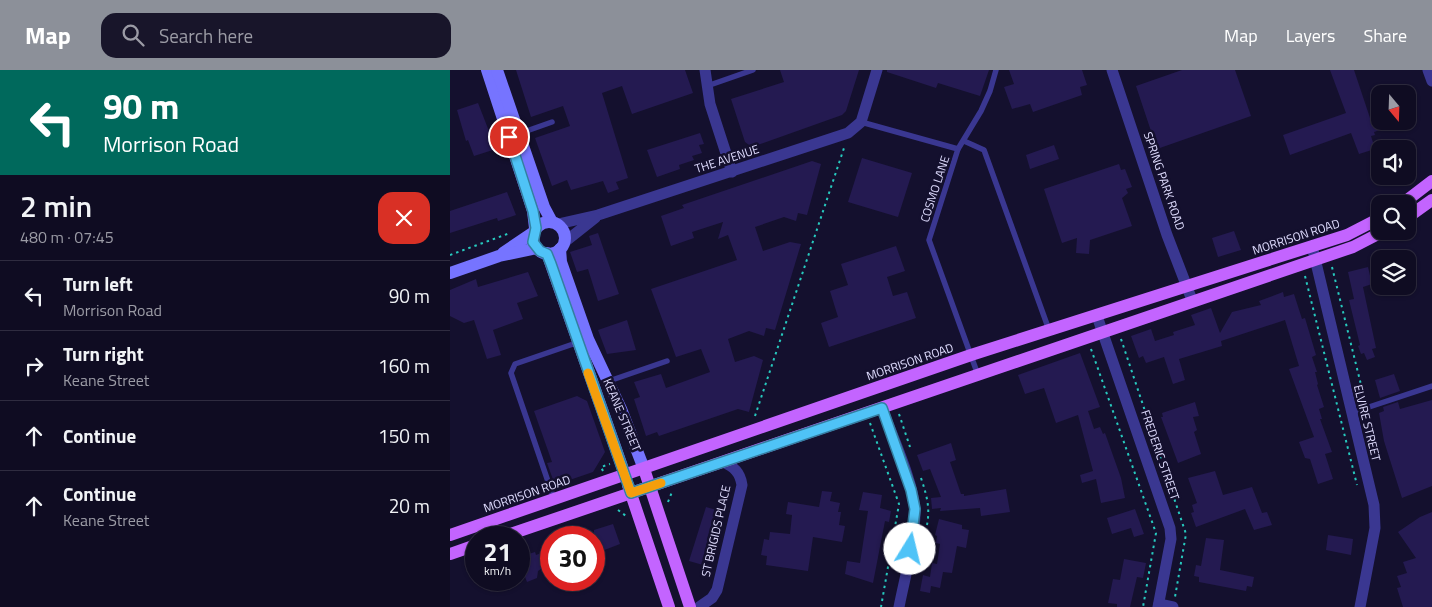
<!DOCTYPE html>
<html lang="en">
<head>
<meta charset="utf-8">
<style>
	:root { --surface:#0f0c22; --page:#18152a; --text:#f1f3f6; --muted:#9b9ba5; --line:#2f2c40; --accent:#8c9099 }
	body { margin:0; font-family:"Titillium Web",sans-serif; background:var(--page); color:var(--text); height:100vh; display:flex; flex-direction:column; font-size:19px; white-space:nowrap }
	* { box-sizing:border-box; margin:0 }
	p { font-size:16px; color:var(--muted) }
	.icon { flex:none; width:28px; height:28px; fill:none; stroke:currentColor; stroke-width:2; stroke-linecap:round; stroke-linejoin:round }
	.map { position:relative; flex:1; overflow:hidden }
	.sheet { display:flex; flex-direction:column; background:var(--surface); width:450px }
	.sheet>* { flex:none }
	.banner { background:#00695c; color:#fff; overflow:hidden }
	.needle { width:32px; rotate:161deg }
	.fabs { position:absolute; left:921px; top:15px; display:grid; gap:10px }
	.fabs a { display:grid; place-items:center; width:45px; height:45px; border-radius:10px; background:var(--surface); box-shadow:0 1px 4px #0004,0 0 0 1px var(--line); font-size:25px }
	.speed { position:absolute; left:15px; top:456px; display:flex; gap:10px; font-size:25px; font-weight:700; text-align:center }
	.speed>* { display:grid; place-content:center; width:65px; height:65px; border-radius:50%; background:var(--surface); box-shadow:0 1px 4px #0004,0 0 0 1px var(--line); line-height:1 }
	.speed small { font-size:12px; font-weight:400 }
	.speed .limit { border:8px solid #d22; background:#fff; color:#111 }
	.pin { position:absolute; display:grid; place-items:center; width:42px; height:42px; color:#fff; margin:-21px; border:2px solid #fff; border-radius:50%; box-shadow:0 1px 5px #0007 }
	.me { position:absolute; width:55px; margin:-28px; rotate:9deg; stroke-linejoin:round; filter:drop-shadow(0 0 4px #0008) }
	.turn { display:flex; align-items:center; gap:18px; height:105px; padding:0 20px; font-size:22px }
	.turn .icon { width:65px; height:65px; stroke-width:2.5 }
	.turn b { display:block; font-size:35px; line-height:42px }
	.round { display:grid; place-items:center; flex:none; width:52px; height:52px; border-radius:15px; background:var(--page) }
	.overview { display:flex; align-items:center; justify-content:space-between; height:85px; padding:0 20px }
	h1 { font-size:30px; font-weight:600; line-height:38px }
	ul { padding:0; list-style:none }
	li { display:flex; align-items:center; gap:15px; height:70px; padding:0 20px; border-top:1px solid var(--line) }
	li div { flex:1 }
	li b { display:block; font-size:19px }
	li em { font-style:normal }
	header { display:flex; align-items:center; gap:30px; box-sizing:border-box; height:70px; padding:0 25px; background:var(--accent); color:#fff }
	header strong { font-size:24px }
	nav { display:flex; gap:28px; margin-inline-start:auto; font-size:18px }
	.search { width:350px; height:45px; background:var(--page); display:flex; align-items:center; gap:12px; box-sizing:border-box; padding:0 18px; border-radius:15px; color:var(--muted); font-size:19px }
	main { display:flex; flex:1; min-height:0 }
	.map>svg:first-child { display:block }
	.building { fill:#241a51 }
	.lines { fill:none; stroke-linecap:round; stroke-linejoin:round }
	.path { stroke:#27c9be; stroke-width:2; stroke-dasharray:2.5 4; stroke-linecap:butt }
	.lane { stroke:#3a3791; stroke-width:5.5 }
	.street { stroke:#3a3791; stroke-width:11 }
	.secondary { stroke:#7674ff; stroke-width:12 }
	.primary { stroke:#c364ff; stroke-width:12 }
	.route-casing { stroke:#337fa1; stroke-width:12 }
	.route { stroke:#4fc3f7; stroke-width:9 }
	.slow { stroke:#f59e0b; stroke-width:9 }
	.labels { text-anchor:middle; stroke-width:5; stroke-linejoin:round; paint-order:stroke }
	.street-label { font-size:12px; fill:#e0ddff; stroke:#14102e }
</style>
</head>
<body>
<header>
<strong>Map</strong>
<div class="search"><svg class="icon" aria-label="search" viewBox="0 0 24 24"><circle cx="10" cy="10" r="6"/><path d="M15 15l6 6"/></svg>Search here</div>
<nav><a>Map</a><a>Layers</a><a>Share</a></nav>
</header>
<main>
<section class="sheet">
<div class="banner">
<div class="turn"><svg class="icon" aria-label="left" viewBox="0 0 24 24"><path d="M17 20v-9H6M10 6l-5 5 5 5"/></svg><div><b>90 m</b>Morrison Road</div></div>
</div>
<div class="overview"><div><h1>2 min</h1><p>480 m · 07:45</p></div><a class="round" style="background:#d93025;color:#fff"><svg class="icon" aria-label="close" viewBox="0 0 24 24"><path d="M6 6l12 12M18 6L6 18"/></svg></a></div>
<ul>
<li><svg class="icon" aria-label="left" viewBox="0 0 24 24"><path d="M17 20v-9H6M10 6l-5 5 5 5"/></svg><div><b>Turn left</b><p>Morrison Road</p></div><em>90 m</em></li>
<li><svg class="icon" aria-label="right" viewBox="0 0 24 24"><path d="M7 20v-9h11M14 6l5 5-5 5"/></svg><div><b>Turn right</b><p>Keane Street</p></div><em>160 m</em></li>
<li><svg class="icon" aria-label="ahead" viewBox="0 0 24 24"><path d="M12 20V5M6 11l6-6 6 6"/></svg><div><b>Continue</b></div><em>150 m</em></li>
<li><svg class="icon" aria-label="ahead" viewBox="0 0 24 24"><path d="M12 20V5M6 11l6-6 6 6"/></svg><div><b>Continue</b><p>Keane Street</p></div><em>20 m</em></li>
</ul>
</section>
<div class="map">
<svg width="982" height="537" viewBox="0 0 982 537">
	<rect width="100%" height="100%" fill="#14102e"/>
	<!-- building -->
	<g class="building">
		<path d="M66 0H235L243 23 182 44 172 16 152 23 178 108 166 112 169 119 158 123 153 111 121 120 117 110 102 116 85 68 120 56 113 36 81 47Z"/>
		<path d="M330 0H409L396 41 392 45 302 77 295 72 281 29 334 12Z"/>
		<path d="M437 0H539L530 26 488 13 486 18 437 2Z"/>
		<path d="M559 0H632L637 15 630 17 632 25 583 42 580 34 562 39 554 17 564 14Z"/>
		<path d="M732 0H785L801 46 707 79 686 16Z"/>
		<path d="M880 0H904L920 48 926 46 930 60 924 62 925 65 921 66 925 79 909 84 901 63 840 85 833 65 896 43Z"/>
		<path d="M28 33 46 79 24 86 18 70 16 71 7 40Z"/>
		<path d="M250 63 254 74 249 75 252 83 242 86 244 90 229 95 230 99 207 107 197 80Z"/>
		<path d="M604 75 609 89 580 99 576 85Z"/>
		<path d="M412 88 462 103 448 147 398 132Z"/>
		<path d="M362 91 371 94 357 145 348 143 346 151 334 147 305 157 313 181 340 172 351 174 325 260 316 258 314 266 299 261 278 269 285 292 304 286 313 290 299 342 288 339 209 366 207 362 196 366 184 329 190 327 184 312 211 304 216 318 260 302 251 279 226 287 201 219 287 190 278 165 268 169 273 152 242 162 244 168 221 176 211 146 234 138 232 135Z"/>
		<path d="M669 94 671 100 675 99 682 117 676 119 678 123 672 128 682 156 640 170 639 184 626 183 627 168 612 173 594 119Z"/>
		<path d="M57 122 66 145 48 151 47 148 0 163V141Z"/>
		<path d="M784 161 791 180 768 187 762 168Z"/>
		<path d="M148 163 169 224 148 231 138 199 127 202 120 182 142 175 139 166Z"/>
		<path d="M446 176 455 201 437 207 443 226 457 222 466 248 379 277 371 253 388 247 380 221 398 215 391 194Z"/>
		<path d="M918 197 922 214 913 217 926 278 922 279 925 287 917 290 914 283 911 284 908 276 910 275 899 230 904 229 898 202Z"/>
		<path d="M78 202 88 226 67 233 73 249 43 260 51 285 37 289 24 250 14 253 0 246V220L26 209 28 217Z"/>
		<path d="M833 222 834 227 844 224 852 249 855 248 866 285 862 287 867 302H865L868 314 867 315 874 337 869 339 872 349H870L882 382 875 384 883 409 868 414 860 389 855 388 849 372 864 367 839 299 849 296 835 250 771 271 772 276 729 289 735 310 723 314 714 287 696 293 693 286 689 288 681 266 701 259 705 271 724 265 723 262 745 255 741 245 761 238 770 263 782 242 811 235 809 231Z"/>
		<path d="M177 250 186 280 157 284 148 260Z"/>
		<path d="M630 283 650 337 638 341 644 359 650 357 653 364 655 363 671 408 675 428 651 433 646 409 632 413 630 405 643 401 628 345 606 353 594 318 575 324 568 305Z"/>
		<path d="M944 304 950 321 930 328 925 310Z"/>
		<path d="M127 326 137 331 155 382 143 402 105 415 97 393 102 392 84 341Z"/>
		<path d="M982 330V416L952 428 934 371 929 343 934 341 933 337 948 332 950 339Z"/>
		<path d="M745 332 749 346 743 347 747 360 744 362 751 384 728 393 711 347H713L712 343Z"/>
		<path d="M501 373 506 390 500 392 511 424H514V426L556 419 560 442 531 446 530 438 490 441 491 438 482 439 481 428 491 427 480 399 473 401 467 385Z"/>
		<path d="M765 401 773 425 802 417 812 443 817 442 822 455 804 460 795 439 746 457 741 443 744 442 742 435 747 433 738 408Z"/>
		<path d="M372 421 382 422 380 431 390 433 388 442H391L389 455 395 456 392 472 363 467 358 501 316 495 317 486 311 485 314 469 319 470 320 462 340 464 342 445 336 444 338 432 369 437Z"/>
		<path d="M413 422 432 425 430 438 441 441 439 452 435 451 423 513 395 504 397 491 410 493 418 441 409 440Z"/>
		<path d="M256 437 270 441 253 495 239 491Z"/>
		<path d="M685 439 694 464 684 467 681 458 662 464 657 448Z"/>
		<path d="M982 442V537H953L947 518 951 517 947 506 957 503 953 492 966 488 948 462 970 447Z"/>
		<path d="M489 449 512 455V459L519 460 516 478 507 476 502 503 493 502 490 518 481 516 480 523 470 521 473 505 480 507 482 493 487 494 490 474 486 473 487 466 485 465Z"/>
		<path d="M163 454 170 474 144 484V460Z"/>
		<path d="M878 465 903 469 901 485 876 480Z"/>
		<path d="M756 468 774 470 770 500 804 507 802 517 797 516 796 521 749 512V507L744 506 746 495 751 496Z"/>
		<path d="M96 481 100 493 88 501 87 508 77 512 72 499 69 500V487L85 482 86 485Z"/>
		<path d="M674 489 696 493 693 508 687 507 680 537H667V534L658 533 663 509 670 510Z"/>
	</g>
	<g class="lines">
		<!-- path -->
		<g class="path">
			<path d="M0 185 60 163"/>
			<path d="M882 197 915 331"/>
			<path d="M855 206 907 415"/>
			<path d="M671 269 736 464 725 527"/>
			<path d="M641 279 706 463 693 537"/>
			<path d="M449 344 460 377"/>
			<path d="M305 346 395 75"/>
			<path d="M420 353 449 434 431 537"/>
			<path d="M153 401 151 397 160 394"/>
			<path d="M471 408C477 426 481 440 476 459"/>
			<path d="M218 432 222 422"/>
			<path d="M168 440 176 446"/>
		</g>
		<!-- lane -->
		<g class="lane">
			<path d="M257 16 303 0"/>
			<path d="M411 52 508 79"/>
			<path d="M68 64 102 52"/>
			<path d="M514 71 534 80 599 260"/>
			<path d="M528 305 479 170 508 79 531 41 540 21 546 0"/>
			<path d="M159 311 217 291"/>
			<path d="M901 343 982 316"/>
			<path d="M104 429 61 303 65 294 129 272"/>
		</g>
		<!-- street -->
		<g class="street">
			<path d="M255 0 260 34 282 102"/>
			<path d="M662 0 717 165 742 230"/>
			<path d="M978 0 982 11"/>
			<path d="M108 154 148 145 398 63 411 52 427 0"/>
			<path d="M116 171 145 148"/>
			<path d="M862 176 924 435 925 458 910 537"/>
			<path d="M647 246 720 458 721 469 708 537"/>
			<path d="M432 338C442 366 464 413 465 441 465 473 455 506 449 537"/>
			<path d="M709 534 723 537"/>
			<path d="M249 537 262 528 267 520 292 415C290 402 284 397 273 392"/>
		</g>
		<!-- secondary -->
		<g class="secondary">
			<path d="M37 0 83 141 85 158"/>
			<path d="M47 0 94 137 102 152"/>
			<circle cx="99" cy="168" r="16"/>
			<path d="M110 179 111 192 138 269 171 339 194 399"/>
			<path d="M53 183 84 162"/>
			<path d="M97 183 175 405"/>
			<path d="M0 203 49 186 87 178"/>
		</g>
		<!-- primary -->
		<g class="primary">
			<path d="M952 134 982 111"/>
			<path d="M958 147 982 130"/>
			<path d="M194 399 240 537"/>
			<path d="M178 415 219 537"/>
			<path d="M0 465 521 285 897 165 930 148"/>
			<path d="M49 468 903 177 934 161"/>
			<path d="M0 484 26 475"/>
		</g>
	</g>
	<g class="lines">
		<!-- route casing -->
		<g class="route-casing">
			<path id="route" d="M59 67 83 141 86 158 83 172 90 181 97 184 101 194 181 423 432 338 461 420 465 439 460 479"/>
		</g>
		<!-- route -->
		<use href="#route" class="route"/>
		<!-- slow -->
		<path class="slow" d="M138 303 181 423 211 413"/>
	</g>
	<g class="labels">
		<!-- street labels -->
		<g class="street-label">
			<text transform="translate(277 89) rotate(-18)" y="4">THE AVENUE</text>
			<text transform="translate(714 111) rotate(71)" y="4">SPRING PARK ROAD</text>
			<text transform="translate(485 119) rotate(-72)" y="4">COSMO LANE</text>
			<text transform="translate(846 167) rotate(-18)" y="4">MORRISON ROAD</text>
			<text transform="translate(460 292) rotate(-19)" y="4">MORRISON ROAD</text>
			<text transform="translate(172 345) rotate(67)" y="4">KEANE STREET</text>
			<text transform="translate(917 353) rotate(76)" y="4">ELVIRE STREET</text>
			<text transform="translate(710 385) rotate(71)" y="4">FREDERIC STREET</text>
			<text transform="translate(77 424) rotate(-19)" y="4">MORRISON ROAD</text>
			<text transform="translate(266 461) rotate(-77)" y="4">ST BRIGIDS PLACE</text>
		</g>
	</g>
</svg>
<div class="fabs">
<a><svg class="needle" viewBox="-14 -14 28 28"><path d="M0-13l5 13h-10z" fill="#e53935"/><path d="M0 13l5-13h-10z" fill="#9b9ba5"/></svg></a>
<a><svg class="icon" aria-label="sound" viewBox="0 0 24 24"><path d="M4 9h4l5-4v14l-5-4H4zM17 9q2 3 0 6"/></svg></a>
<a><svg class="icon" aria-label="search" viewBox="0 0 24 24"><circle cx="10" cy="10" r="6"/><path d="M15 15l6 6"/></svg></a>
<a><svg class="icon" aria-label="layers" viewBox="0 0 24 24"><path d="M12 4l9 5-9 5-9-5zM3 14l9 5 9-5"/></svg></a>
</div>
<div class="speed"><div>21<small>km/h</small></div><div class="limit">30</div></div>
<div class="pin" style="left:59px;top:67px;background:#d93025"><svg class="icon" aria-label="arrive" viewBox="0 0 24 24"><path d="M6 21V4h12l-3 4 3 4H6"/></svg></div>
<svg class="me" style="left:460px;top:479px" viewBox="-20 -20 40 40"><circle r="19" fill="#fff"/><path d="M0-13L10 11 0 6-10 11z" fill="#4fc3f7"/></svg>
</div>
</main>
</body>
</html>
